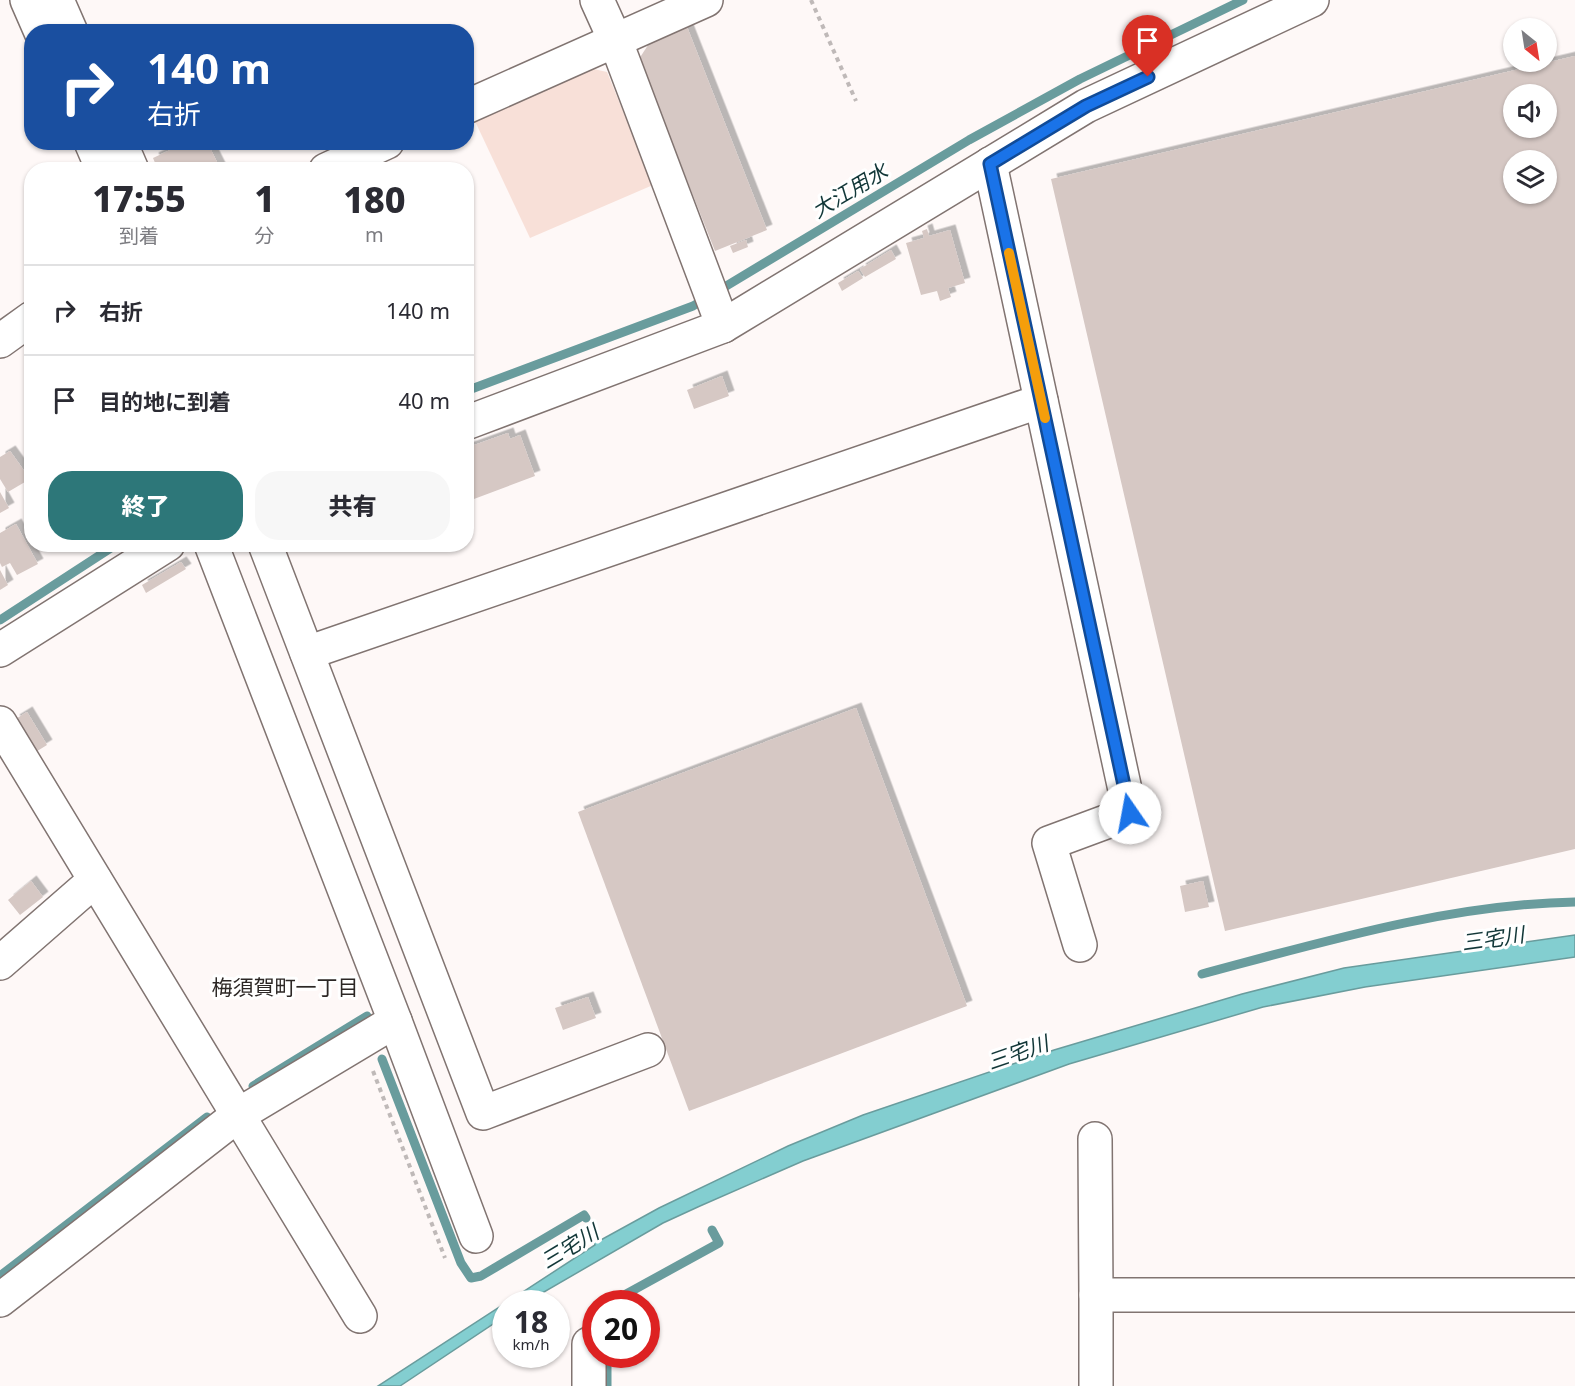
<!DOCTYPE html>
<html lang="ja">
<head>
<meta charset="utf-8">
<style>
	:root { --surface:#fff; --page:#f7f7f7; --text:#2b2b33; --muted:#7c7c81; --line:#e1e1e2; --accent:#2d7779 }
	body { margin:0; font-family:"Noto Sans","Noto Sans JP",sans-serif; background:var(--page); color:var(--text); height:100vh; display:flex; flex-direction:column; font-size:22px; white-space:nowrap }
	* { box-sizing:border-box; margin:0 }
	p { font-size:20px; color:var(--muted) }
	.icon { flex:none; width:33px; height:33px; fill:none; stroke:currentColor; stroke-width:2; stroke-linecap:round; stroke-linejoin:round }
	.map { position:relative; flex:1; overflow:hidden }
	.sheet { position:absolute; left:24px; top:162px; width:450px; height:390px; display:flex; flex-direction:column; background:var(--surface); border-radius:24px; box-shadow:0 2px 4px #0004 }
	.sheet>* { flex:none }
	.banner { position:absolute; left:24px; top:24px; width:450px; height:126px; border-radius:24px; box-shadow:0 2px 4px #0004; background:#1a4fa0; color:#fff; overflow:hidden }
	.needle { width:39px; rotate:150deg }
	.controls { position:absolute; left:1503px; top:18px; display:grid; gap:12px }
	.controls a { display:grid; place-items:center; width:54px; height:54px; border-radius:50%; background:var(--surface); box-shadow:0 2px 4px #0004; font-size:30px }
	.speed { position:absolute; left:492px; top:1290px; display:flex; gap:12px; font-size:30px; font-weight:700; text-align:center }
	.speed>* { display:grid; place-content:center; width:78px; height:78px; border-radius:50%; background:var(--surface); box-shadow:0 2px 4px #0004; line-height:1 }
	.speed small { font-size:15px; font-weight:400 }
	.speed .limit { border:9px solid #d22; background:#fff; color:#111 }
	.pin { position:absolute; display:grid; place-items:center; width:51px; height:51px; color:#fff; margin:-62px -26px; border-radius:50% 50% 50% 0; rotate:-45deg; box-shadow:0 0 6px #0007 }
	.pin .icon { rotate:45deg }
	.me { position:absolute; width:66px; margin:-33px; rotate:348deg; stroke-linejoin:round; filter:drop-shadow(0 0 4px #0008) }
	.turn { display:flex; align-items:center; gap:21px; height:126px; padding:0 24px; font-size:27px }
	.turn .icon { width:78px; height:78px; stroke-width:2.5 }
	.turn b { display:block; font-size:42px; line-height:51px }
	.eta { display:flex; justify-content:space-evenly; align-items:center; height:102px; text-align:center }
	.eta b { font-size:36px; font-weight:800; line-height:42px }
	.cta { display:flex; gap:12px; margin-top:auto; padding:12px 24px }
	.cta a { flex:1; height:69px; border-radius:24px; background:var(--accent); color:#fff; font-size:24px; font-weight:800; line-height:69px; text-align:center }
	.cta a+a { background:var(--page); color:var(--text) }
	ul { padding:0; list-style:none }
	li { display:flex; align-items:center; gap:18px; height:90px; padding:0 24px; border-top:2px solid var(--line) }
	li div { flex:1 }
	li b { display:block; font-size:22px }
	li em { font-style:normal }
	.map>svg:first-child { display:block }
	.green { fill:#f8e0d8 }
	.water { fill:#83ced0; stroke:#699c9d; stroke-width:1.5 }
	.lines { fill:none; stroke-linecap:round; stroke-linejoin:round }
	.stream { stroke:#699c9d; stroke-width:9 }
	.building { fill:#d6c8c4; fill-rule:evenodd; filter:url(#shadow) }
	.minor-casing { stroke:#817471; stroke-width:36 }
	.path { stroke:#bfb9b8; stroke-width:4; stroke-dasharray:4.5 4.5; stroke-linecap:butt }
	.minor { stroke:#fff; stroke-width:33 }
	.route-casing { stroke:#114b97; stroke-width:15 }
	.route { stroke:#1a73e8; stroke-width:10 }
	.slow { stroke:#f59e0b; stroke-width:10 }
	.labels { text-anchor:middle; stroke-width:6; stroke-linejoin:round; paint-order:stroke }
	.water-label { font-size:21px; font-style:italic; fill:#123738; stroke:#fff }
	.neighbourhood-label { font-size:21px; fill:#2c2725; stroke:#fff }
</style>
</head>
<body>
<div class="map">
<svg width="1575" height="1386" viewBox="0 0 1575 1386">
	<defs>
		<filter id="shadow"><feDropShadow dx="5.5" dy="-5.5" stdDeviation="0" flood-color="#0004"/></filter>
	</defs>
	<rect width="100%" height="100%" fill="#fef8f7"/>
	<!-- green -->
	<path class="green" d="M589 68 607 72 653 185 530 238 474 119Z"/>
	<!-- water -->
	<path class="water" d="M1575 935V957L1365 987 1263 1007 1069 1064 803 1161 700 1206 663 1223 525 1303 506 1304 505 1316 400 1386H378L595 1245 592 1237 595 1235 599 1241 659 1208 788 1146 863 1115 1054 1050 1242 994 1344 968Z"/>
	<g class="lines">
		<!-- stream -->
		<g class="stream">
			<path d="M466 391 693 306 969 140 1080 79 1243 0"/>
			<path d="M0 620 117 544"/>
			<path d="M1202 974C1322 942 1450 904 1575 902"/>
			<path d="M382 1059 461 1263 471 1278 481 1276 584 1215 586 1218"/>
			<path d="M253 1086 367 1016"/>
			<path d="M0 1276 207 1117"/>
			<path d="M608 1304 719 1243 712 1230"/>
			<path d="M607 1386V1354"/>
		</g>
	</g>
	<!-- building -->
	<g class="building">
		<path d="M687 27 767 230 715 251 639 59 650 42Z"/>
		<path d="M1575 56V849L1225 931 1051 179ZM1514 94H1546V128H1514ZM1514 160H1546V194H1514Z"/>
		<path d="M174 142H207L220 168 158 170 153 158 170 150 167 146Z"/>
		<path d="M927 229 929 236 950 230 965 283 948 288 951 297 940 301 937 291 921 295 906 243 924 238 922 231Z"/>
		<path d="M746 240 748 247 733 253 730 246Z"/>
		<path d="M891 250 896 259 865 277 860 269Z"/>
		<path d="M858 271 863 278 842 291 838 283Z"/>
		<path d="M722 376 729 396 694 409 687 390Z"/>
		<path d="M508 433 510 439 520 435 535 476 466 502V448Z"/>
		<path d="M10 451 30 479 8 492 0 479V457Z"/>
		<path d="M0 492 9 508 0 513Z"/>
		<path d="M16 524 38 564 17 575 10 563 2 567 0 563V533Z"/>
		<path d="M181 562 186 569 146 593 142 585Z"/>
		<path d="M0 570 8 585 0 590Z"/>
		<path d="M856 708 967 1006 689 1111 578 812Z"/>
		<path d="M27 712 47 745 34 753 14 720Z"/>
		<path d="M31 881 43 897 20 915 8 900Z"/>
		<path d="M1203 881 1209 907 1185 912 1180 886Z"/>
		<path d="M588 997 596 1018 563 1030 555 1008Z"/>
	</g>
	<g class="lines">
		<!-- minor casing -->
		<g class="minor-casing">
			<g id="minor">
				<path d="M27 0 41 32"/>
				<path d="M57 0 71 32"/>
				<path d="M597 0 616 42 723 326"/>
				<path d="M466 107 706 0"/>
				<path d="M91 142 103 170"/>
				<path d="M120 142 132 170"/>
				<path d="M990 164 1130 813 1049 843 1080 945"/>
				<path d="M326 170 387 142"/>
				<path d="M0 341 32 318"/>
				<path d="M466 423 723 326 1086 106 1312 0"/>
				<path d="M265 544 483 1113 648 1050"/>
				<path d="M0 650 168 544"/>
				<path d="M307 653 1041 401"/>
				<path d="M0 723 360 1316"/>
				<path d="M0 963 95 880"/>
				<path d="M395 1021 476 1236"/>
				<path d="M1095 1139 1096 1295"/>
				<path d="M0 1300 238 1115 395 1021 211 544"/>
				<path d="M589 1344V1386"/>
				<path d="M1096 1386V1295H1575"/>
			</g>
		</g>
		<!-- path -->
		<g class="path">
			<path d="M811 0 856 101"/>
			<path d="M373 1071 445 1258"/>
		</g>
		<!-- minor -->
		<use href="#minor" class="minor"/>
	</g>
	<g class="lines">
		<!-- route casing -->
		<g class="route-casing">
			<path id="route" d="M1130 813 990 164 1086 106 1148 77"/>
		</g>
		<!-- route -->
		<use href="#route" class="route"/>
		<!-- slow -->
		<path class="slow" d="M1009 253 1045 418"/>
	</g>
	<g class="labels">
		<!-- water labels -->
		<g class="water-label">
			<text transform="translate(850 191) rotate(-31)" y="7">大江用水</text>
			<text transform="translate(1493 939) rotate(-8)" y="7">三宅川</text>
			<text transform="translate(1018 1053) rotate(-19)" y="7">三宅川</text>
			<text transform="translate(570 1247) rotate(-31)" y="7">三宅川</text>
		</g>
		<!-- neighbourhood labels -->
		<g class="neighbourhood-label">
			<text x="285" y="995">梅須賀町一丁目</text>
		</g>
	</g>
</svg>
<div class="controls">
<a><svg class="needle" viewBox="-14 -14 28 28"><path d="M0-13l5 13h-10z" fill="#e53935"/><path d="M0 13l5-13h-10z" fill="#7c7c81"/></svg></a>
<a><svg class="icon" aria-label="sound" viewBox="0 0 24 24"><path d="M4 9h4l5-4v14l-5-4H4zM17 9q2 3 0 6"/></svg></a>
<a><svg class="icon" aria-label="layers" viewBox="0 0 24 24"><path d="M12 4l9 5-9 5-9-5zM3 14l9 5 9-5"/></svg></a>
</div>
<div class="speed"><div>18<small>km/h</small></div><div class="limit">20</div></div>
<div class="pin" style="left:1148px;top:77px;background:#d93025"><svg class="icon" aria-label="arrive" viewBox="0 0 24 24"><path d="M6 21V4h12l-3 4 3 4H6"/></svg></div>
<svg class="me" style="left:1130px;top:813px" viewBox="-20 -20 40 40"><circle r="19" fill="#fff"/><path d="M0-13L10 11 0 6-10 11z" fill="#1a73e8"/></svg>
<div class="banner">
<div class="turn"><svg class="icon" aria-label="right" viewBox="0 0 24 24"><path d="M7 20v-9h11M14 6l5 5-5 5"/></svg><div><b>140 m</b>右折</div></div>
</div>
<section class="sheet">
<div class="eta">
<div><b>17:55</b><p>到着</p></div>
<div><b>1</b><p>分</p></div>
<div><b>180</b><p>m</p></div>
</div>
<ul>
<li><svg class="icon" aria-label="right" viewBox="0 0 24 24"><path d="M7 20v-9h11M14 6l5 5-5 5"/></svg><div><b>右折</b></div><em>140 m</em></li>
<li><svg class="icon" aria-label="arrive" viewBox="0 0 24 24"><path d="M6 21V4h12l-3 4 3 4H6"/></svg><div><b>目的地に到着</b></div><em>40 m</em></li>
</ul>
<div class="cta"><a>終了</a><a>共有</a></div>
</section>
</div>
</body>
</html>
